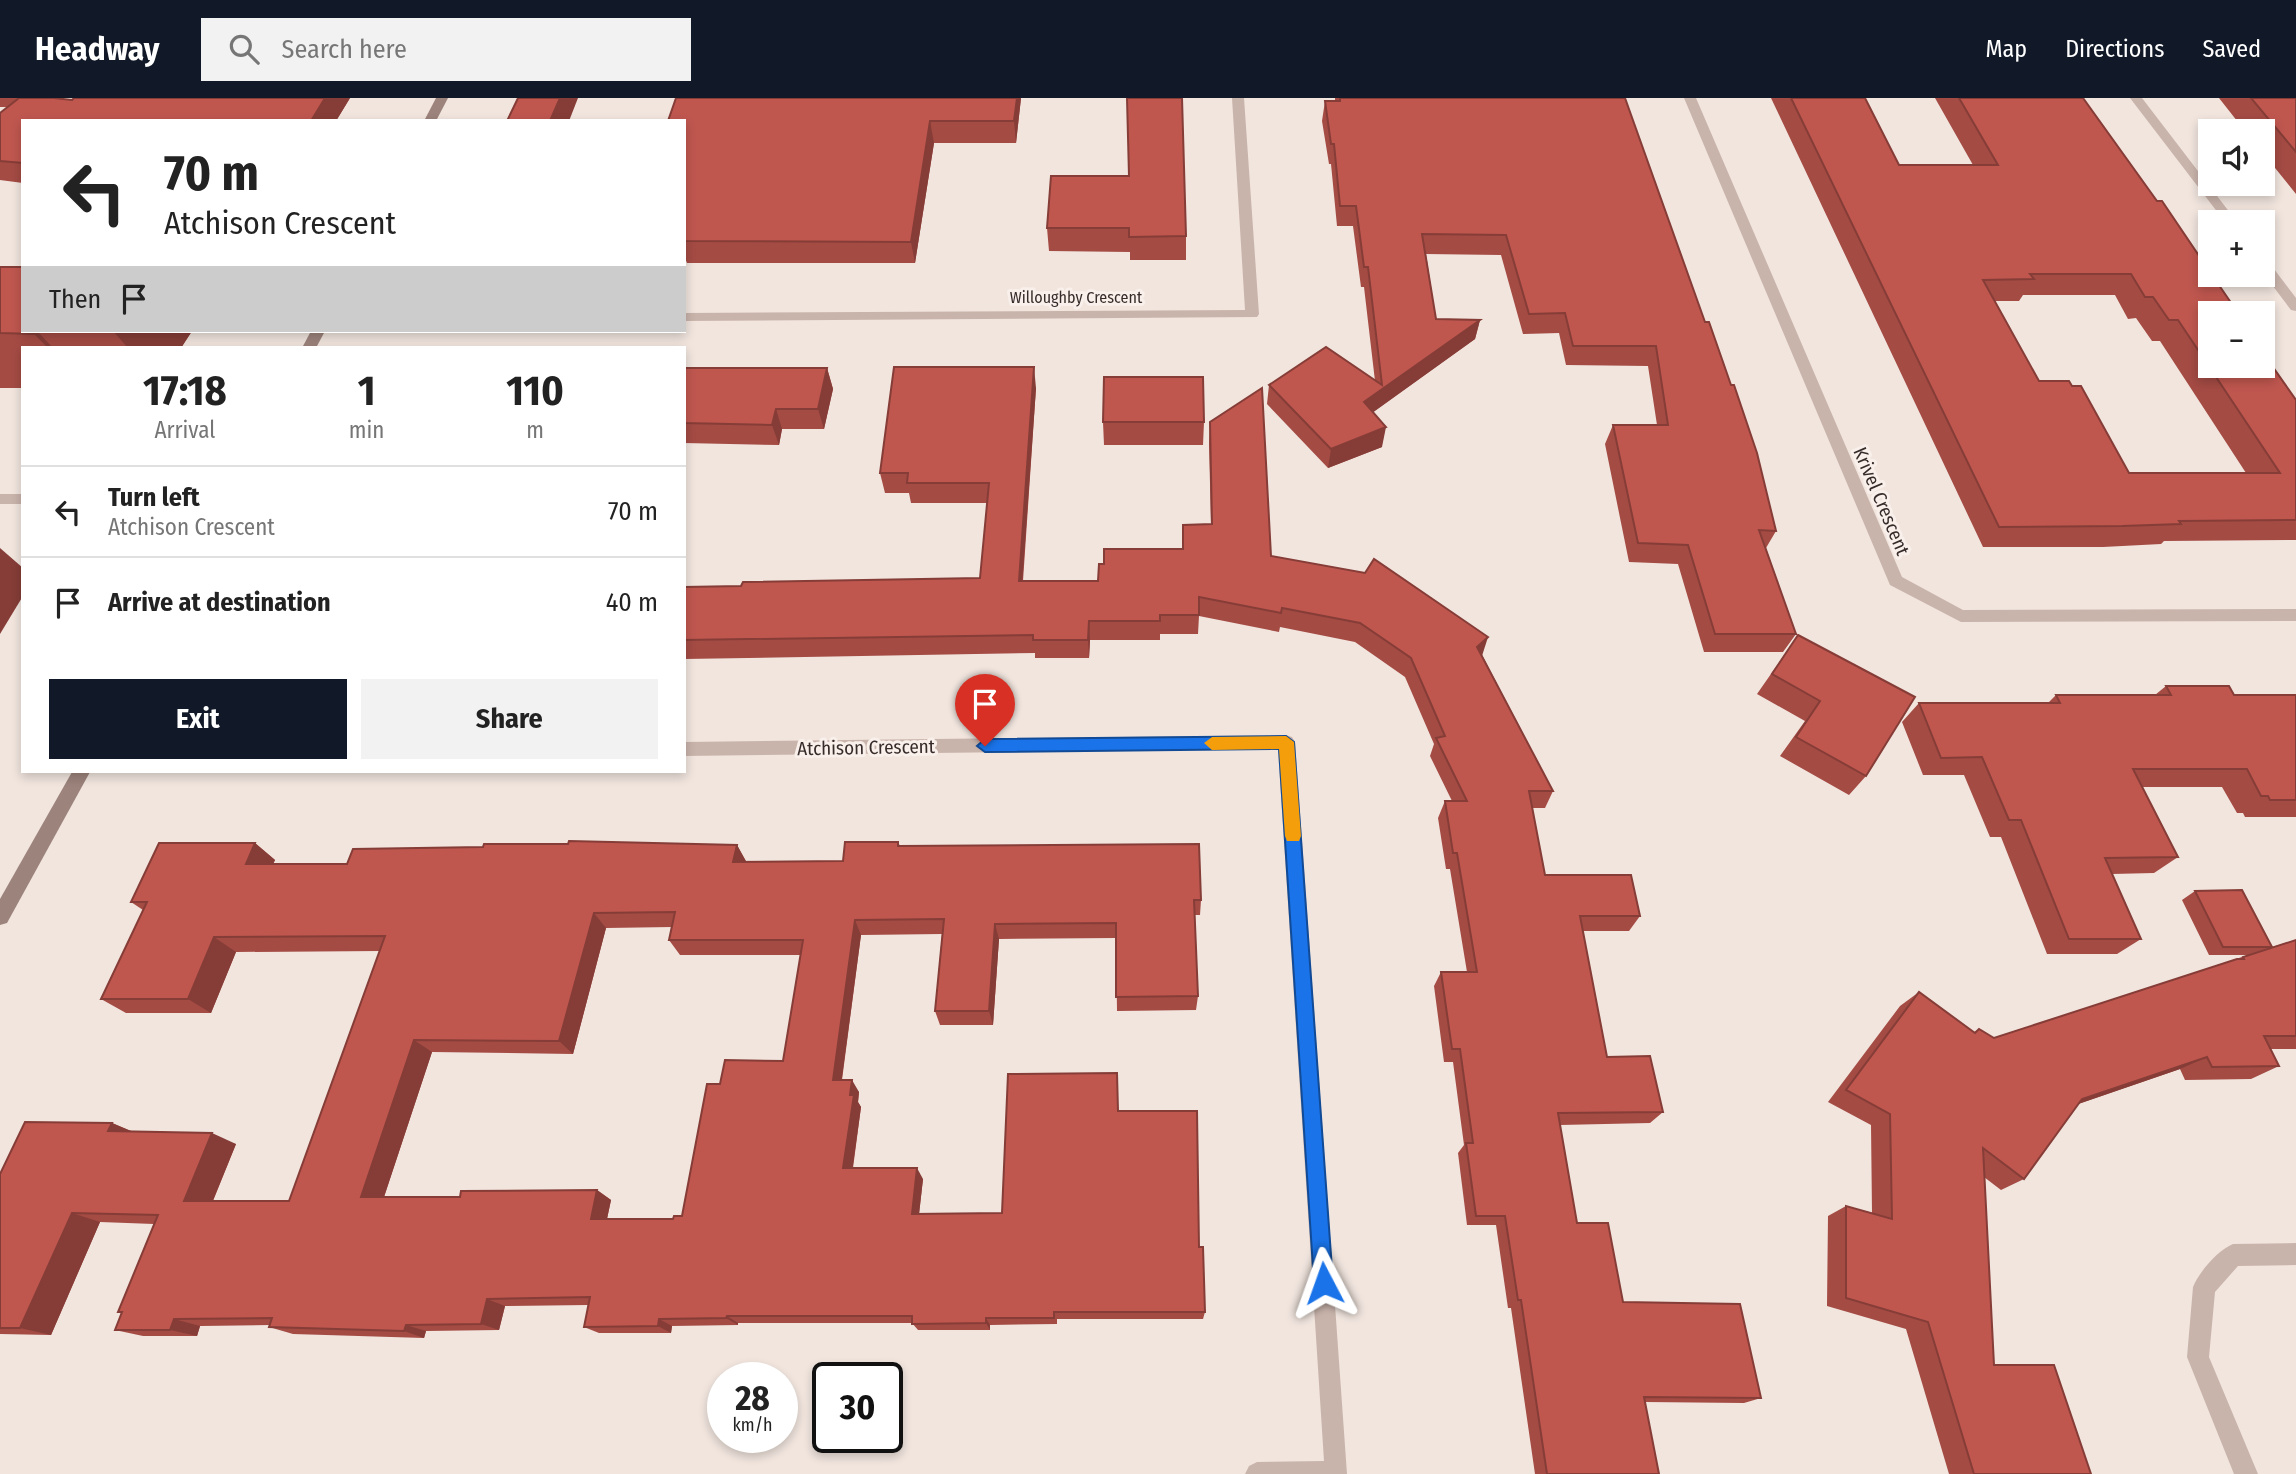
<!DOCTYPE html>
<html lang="en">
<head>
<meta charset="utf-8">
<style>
	:root { --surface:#fff; --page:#f2f2f2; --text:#222; --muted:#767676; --line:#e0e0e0; --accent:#111827 }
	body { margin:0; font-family:"Fira Sans Condensed",sans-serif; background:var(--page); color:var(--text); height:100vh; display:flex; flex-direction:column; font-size:26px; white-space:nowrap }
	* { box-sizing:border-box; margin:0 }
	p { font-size:23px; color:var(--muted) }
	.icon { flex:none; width:38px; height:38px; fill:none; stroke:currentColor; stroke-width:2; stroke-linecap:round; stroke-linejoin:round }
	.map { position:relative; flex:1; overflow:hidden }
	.side { position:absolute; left:21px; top:248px; width:665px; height:427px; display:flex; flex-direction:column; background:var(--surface); border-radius:0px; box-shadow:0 4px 10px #0003 }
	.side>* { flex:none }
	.guide { position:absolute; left:21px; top:21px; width:665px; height:214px; border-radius:0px; box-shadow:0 4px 10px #0003; background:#fff; color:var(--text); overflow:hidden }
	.fabs { position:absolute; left:2198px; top:21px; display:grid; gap:14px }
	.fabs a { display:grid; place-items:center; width:77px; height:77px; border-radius:0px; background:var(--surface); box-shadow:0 4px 10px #0003; font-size:35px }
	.speed { position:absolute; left:707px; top:1264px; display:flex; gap:14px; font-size:35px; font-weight:700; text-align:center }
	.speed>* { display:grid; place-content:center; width:91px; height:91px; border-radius:50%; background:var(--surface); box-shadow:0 4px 10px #0003; line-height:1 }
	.speed small { font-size:18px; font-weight:400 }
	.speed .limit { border:4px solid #111; border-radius:10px; background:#fff; color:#111 }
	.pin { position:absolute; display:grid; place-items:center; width:60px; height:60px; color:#fff; margin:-72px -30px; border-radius:50% 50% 50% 0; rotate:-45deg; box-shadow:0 0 7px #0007 }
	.pin .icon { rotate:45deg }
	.me { position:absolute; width:77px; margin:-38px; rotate:356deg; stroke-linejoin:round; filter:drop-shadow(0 0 5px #0008) }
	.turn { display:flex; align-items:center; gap:24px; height:147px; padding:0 28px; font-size:32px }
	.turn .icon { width:91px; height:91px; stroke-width:2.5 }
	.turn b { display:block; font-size:49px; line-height:60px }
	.then { display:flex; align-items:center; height:66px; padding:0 28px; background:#0003; gap:14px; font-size:26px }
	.eta { display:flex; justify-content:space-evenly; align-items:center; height:119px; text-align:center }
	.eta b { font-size:42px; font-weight:700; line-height:49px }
	.button { display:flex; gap:14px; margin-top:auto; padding:14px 28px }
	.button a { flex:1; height:80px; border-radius:0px; background:var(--accent); color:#fff; font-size:28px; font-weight:700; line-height:80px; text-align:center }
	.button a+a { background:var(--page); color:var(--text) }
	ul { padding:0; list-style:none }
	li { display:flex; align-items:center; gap:21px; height:91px; padding:0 28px; border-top:2px solid var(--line) }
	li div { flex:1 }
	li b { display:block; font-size:26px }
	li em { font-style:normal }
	header { display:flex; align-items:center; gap:42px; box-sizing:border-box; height:98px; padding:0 35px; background:var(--accent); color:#fff }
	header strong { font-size:33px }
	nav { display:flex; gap:38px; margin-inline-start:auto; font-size:24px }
	.search { width:490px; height:63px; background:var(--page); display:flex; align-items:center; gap:18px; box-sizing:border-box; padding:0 24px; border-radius:0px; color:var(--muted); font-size:26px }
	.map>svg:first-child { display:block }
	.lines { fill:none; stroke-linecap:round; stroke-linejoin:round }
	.street { fill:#c9b4ab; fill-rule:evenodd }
	.secondary { fill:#9c837c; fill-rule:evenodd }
	.wall { fill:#a44b44; fill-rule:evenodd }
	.shaded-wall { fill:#863d37 }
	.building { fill:#bf574f; stroke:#863d37; stroke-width:2; fill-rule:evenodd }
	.route { fill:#1a73e8; stroke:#114b97; stroke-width:2 }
	.slow { fill:#f59e0b }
	.labels { text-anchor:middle; stroke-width:6; stroke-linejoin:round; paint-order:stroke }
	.far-street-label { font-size:16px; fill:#372c2a; stroke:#f9f0eb }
	.street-label { font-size:19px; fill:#372c2a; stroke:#f9f0eb }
</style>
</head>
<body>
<header>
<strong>Headway</strong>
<div class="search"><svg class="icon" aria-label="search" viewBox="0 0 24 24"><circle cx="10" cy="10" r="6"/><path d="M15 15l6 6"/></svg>Search here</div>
<nav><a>Map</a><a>Directions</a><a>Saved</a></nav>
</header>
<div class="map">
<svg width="2296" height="1376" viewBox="0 0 2296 1376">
	<rect width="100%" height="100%" fill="#f1e5de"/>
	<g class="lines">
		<!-- street -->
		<g class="street">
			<path d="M1232 0H1244L1259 216 1257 219 684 223V215L1245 212Z"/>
			<path d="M1684 0H1696L1902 479 1963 512 2296 511V523L1961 524 1890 487Z"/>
			<path d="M2130 0H2142L2237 124H2225Z"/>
			<path d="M2263 162 2268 163 2296 200V213L2291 212 2263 175Z"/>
			<rect x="0" y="396" width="23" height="10"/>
			<path d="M1286 637 1292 639 1295 644 1347 1376H1245L1249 1368 1257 1364 1324 1363 1278 651 684 658V644Z"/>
			<path d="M2296 1145V1167L2238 1168 2215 1194 2209 1259 2258 1376H2234L2187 1259 2193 1189C2199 1174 2218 1152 2233 1146Z"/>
		</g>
		<!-- secondary -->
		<g class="secondary">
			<path d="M436 0H448L436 23H424Z"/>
			<path d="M311 233H325L316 250H302Z"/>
			<path d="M72 674H90L7 825 0 827V801Z"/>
		</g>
	</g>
	<!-- wall -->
	<g class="wall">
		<path d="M0 0H54L72 2 350 0 336 23H23V85L0 82V15L8 9H0Z"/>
		<path d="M1021 0 1016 45H934L915 165H687L684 158V23Z"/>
		<path d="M1335 0H1625L1776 433 1766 450 1796 536 1783 554H1704L1678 466 1629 464 1605 346 1613 327H1657L1648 268 1566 267 1559 235 1523 236 1501 157 1426 156 1436 221 1480 222 1475 241 1373 314 1382 349 1328 370 1267 306 1269 287 1375 283 1364 189H1361L1353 128H1337L1331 66H1329L1322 23 1325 3H1335Z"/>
		<path d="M1771 0H1865L1899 67H1973L1935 0H2083L2236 212 2234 214 2296 302V442L2164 443 2161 446 2103 449H1983ZM2023 197H2115L2128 221 2136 220 2152 243H2160L2246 375H2129L2039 283 1995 203H2019Z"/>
		<path d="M2219 0H2296V96L2263 55V33H2245Z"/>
		<path d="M1051 78 1186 138V162H1130V154L1049 153 1047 130Z"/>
		<path d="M0 169 23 233H192L181 250H23V290H0Z"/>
		<path d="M684 270H827L833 291 824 331H782L779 347 684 345Z"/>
		<path d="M1036 290 1023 483H1098L1104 466 1182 451 1183 427 1211 426 1209 345 1210 324 1271 458 1482 557 1553 693 1545 710H1532L1545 777 1640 818 1629 833H1583L1607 959 1663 1014 1650 1025 1560 1027 1577 1125 1623 1204 1761 1300 1744 1305 1645 1304 1659 1376H1535L1511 1210H1508L1496 1127H1467L1458 1055 1464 1047 1453 964H1444L1434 888 1441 874H1467L1450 771H1446L1438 720 1445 703H1452L1430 658 1434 646 1405 579 1355 544 1280 529 1279 534 1199 518 1198 536H1160V542H1090L1089 560H1035V555L684 561V489L741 488 980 480 987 405H911L909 395H885L880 375Z"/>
		<path d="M1103 324H1204L1203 347H1104Z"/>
		<path d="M1798 537 1866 678 1849 697 1780 658 1805 623 1757 596Z"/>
		<path d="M2166 588 2234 597H2296V719H2245L2243 715H2237L2222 689H2142L2178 759 2154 775 2112 776 2141 841 2117 856H2047L2001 739H1990L1964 677H1923L1902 624 1919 605H2048L2056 597H2155Z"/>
		<path d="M898 744 900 748 1201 802 1200 817H1195L1198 898 1196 912 1117 913 1116 840 999 841 993 927H940L935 913 942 836 861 837 842 982 859 994 858 1004 861 1009 853 1070 923 1081 919 1116 1002 1115 1117 975 1118 1013 1199 1149 1205 1214 1203 1221H1057V1226L990 1227V1232H918L912 1225H738V1227L672 1228 671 1235H599L584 1229 588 1207 505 1208 499 1232 426 1233 424 1240 293 1236 269 1229 270 1227 200 1228 197 1238H143L115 1232 121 1215 118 1214 154 1126 100 1124 51 1237 0 1236V1076L112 1025 131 1033 236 1046 213 1103H289L380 853 236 854 211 915H126L101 901 143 812 131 804 255 745 275 762 273 766H347L737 747 746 764 843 763ZM672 829 669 842 680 857H801L783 963 720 986 682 1118 673 1121H607L611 1102 597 1092 460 1099H384L432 954 573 956 606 830Z"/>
		<path d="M2195 793 2272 849 2296 842V951H2271L2279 968 2251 981 2185 982 2180 971 2078 1006 2024 1081 2001 1092 1984 1079 1994 1267 2091 1376H1949L1906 1231 1827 1208 1828 1118 1846 1108 1872 1115 1871 1027 1828 1004 1900 908 1919 894 1974 934 1979 931 1994 940 2248 857H2209L2182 802Z"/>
	</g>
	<!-- shaded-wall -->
	<g class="shaded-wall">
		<path d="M325 0H350L336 23H311Z"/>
		<path d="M560 0H578L569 23H550Z"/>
		<path d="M1017 0H1021L1016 45 1014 23Z"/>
		<path d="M930 23 934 45 915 165 911 144Z"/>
		<path d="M1480 222 1475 241 1361 323 1364 304Z"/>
		<path d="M37 233 53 250H48L34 236Z"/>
		<path d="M113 233H192L181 250H128Z"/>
		<path d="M1034 269 1036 290 1021 502 1019 483Z"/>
		<path d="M827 270 833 291 824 331 818 311Z"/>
		<path d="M776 311 782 331 779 347 772 327Z"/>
		<path d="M1386 329 1382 349 1328 370 1331 351Z"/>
		<path d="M0 450 23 470V498L0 536Z"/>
		<path d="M1089 523 1090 542 1089 560 1088 542Z"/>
		<path d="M1488 539 1482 558 1477 549Z"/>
		<path d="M255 745 275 762 266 781 246 766Z"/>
		<path d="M737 747 746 763 743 780 733 764Z"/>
		<path d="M594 815 606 830 573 956 559 943Z"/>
		<path d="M855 822 861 837 840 994 833 982Z"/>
		<path d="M995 826 999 841 993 927 989 913Z"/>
		<path d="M214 839 236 854 211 915 188 901Z"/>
		<path d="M414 942 432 954 381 1108 361 1099Z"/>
		<path d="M2207 959 2180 971 2058 1013 2082 1001Z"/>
		<path d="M852 982 859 994 858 1004 861 1009 851 1081 843 1070Z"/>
		<path d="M112 1025 138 1036 108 1033Z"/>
		<path d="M212 1035 236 1046 209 1112 184 1103Z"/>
		<path d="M917 1070 923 1081 918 1125 912 1116Z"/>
		<path d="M597 1092 611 1102 605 1130 591 1121Z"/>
		<path d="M72 1115 100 1124 51 1237 20 1230Z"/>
		<path d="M487 1201 505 1208 499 1232 481 1226Z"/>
		<path d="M727 1218 738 1225V1227L726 1220Z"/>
		<path d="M986 1220 990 1227V1232L986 1225Z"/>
		<path d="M174 1221 200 1228 197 1238 170 1232Z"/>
		<path d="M659 1221 672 1228 671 1235 658 1228Z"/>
		<path d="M406 1227 426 1233 424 1240 404 1233Z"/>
	</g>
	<!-- building -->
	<g class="building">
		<path d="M19 0H54L72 2 74 0H325L311 23H23V65L0 63V15Z"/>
		<path d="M518 0H560L550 23H507Z"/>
		<path d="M676 0H1017L1014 23H930L911 144 684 143V23H668Z"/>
		<path d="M1127 0H1182L1186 138 1129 139V130H1047L1051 78H1129Z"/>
		<path d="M1340 0H1625L1705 224H1709L1731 287H1734L1757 355 1776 433 1759 432 1796 536H1715L1688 447 1638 445 1613 327H1668L1656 248H1573L1565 215 1529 216 1506 137 1422 136 1436 221 1480 222 1364 304 1386 329 1331 351 1269 287 1326 249 1382 287 1368 169H1364L1356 108H1340L1334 46H1331L1325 3H1340Z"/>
		<path d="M1791 0H1865L1899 67H1998L1959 0H2083L2157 103H2162L2210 174V177H2212L2236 212H2232L2235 215H2210V268H2263V255L2296 302V422L2179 423 2181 426 2122 428 1999 429ZM2030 176H2131L2145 199H2153L2169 222H2178L2280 375H2129L2081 288H2072L2069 283H2039L1983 182 2034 181Z"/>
		<path d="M2251 0H2296V54Z"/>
		<path d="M0 169H23V233H36L34 236 0 235Z"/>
		<path d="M894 269H1034L1019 483H1098L1099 466H1104V451H1183V427L1212 426 1210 324 1262 290 1271 458 1365 475 1374 461 1488 539 1477 549 1553 693H1529L1545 777H1631L1640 818H1580L1607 959 1650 958 1663 1014 1558 1015 1577 1125H1608L1623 1204 1740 1206 1761 1300 1644 1299 1659 1376H1547L1521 1202H1518L1505 1118H1476L1466 1045H1473L1460 951H1452L1441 874H1477L1457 755H1453L1445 703H1467L1436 640 1445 638 1411 560 1360 525 1282 510 1281 515 1199 499V517H1160V523H1089L1088 542H1033V537L684 542V489L741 488 743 484 980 480 989 385H907L908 375H880Z"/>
		<path d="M684 270H827L818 311H776L772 327 684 325Z"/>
		<path d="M1104 279H1203L1204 324H1103Z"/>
		<path d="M1798 537 1915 599 1866 678 1796 639 1820 603 1772 576Z"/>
		<path d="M2166 588H2229L2234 597H2296V702H2270L2268 698H2261L2247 671H2133L2178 759 2105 760 2141 841H2069L2021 722H2009L1982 659 1941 660 1919 605H2060L2056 597H2171Z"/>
		<path d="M569 743 737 747 733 764 843 763 845 744H898V748L1199 746 1201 802H1194L1198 898 1116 899V825L995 826 989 913H935L944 821 855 822 833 982H852L850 997H854L843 1070H917L912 1116 1002 1115 1008 976 1117 975 1118 1013H1197L1199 1149H1203L1205 1214H1054V1220H986V1225L912 1226V1218H727L726 1220 659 1221 658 1228 584 1229 590 1199 487 1201 481 1226 406 1227 404 1233 269 1229 272 1220 174 1221 170 1232H115L122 1214H118L158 1117 72 1115 20 1230H0V1076L25 1024 112 1025 108 1033 212 1035 184 1103H289L385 838 214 839 188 901H101L147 804H131L159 745H255L246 766H347L353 751 483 749 484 746H568ZM675 814 669 842H803L783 963 725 962 720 986H707L682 1118H674L673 1121H591L597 1092 461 1093 460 1099H361L414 942 559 943 594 815Z"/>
		<path d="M2242 792 2272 849H2223L2195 793Z"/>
		<path d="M2296 842V938H2264L2279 968 2212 969 2207 959 2082 1001 2024 1081 1983 1050 1994 1267H2054L2091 1376H1974L1928 1224 1846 1200V1108L1892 1121 1890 1016 1846 992 1919 894 1975 935 1979 931 1994 940 2237 861H2244L2243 859Z"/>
	</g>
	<!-- route -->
	<path class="route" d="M1286 638 1294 644 1333 1185 1331 1192 1324 1195 1317 1192 1314 1185 1279 651 985 654 977 648 985 641Z"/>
	<!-- slow -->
	<path class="slow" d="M1286 638 1294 644 1301 738 1299 743H1287L1285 738 1279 651 1212 652 1204 645 1212 639Z"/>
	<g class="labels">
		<!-- far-street labels -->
		<g class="far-street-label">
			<text x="1076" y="205">Willoughby Crescent</text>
		</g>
		<!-- street labels -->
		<g class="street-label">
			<text transform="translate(1882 403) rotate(67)" y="7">Krivel Crescent</text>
			<text transform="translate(866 649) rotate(-1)" y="7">Atchison Crescent</text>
		</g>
	</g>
</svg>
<div class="fabs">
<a><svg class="icon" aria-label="sound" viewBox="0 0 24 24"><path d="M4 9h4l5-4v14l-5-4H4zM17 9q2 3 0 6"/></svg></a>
<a>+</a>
<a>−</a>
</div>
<div class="speed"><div>28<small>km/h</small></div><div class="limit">30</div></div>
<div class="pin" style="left:985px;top:648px;background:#d93025"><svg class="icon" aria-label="arrive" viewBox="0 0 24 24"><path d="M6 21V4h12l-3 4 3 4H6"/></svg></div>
<svg class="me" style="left:1324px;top:1185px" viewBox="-20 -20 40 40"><path d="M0-17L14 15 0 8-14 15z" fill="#1a73e8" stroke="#fff" stroke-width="4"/></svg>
<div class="guide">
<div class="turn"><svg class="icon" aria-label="left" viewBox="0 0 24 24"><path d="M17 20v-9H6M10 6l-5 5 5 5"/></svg><div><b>70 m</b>Atchison Crescent</div></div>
<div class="then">Then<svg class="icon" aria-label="arrive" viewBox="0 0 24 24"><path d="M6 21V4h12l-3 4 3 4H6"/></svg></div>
</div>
<section class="side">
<div class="eta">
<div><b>17:18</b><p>Arrival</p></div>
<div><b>1</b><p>min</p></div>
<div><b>110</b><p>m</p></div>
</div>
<ul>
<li><svg class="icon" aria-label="left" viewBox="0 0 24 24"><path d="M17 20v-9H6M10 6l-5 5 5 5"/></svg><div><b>Turn left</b><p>Atchison Crescent</p></div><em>70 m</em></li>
<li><svg class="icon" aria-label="arrive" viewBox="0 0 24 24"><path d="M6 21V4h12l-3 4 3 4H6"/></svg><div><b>Arrive at destination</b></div><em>40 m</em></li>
</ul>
<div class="button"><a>Exit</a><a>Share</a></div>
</section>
</div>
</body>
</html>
